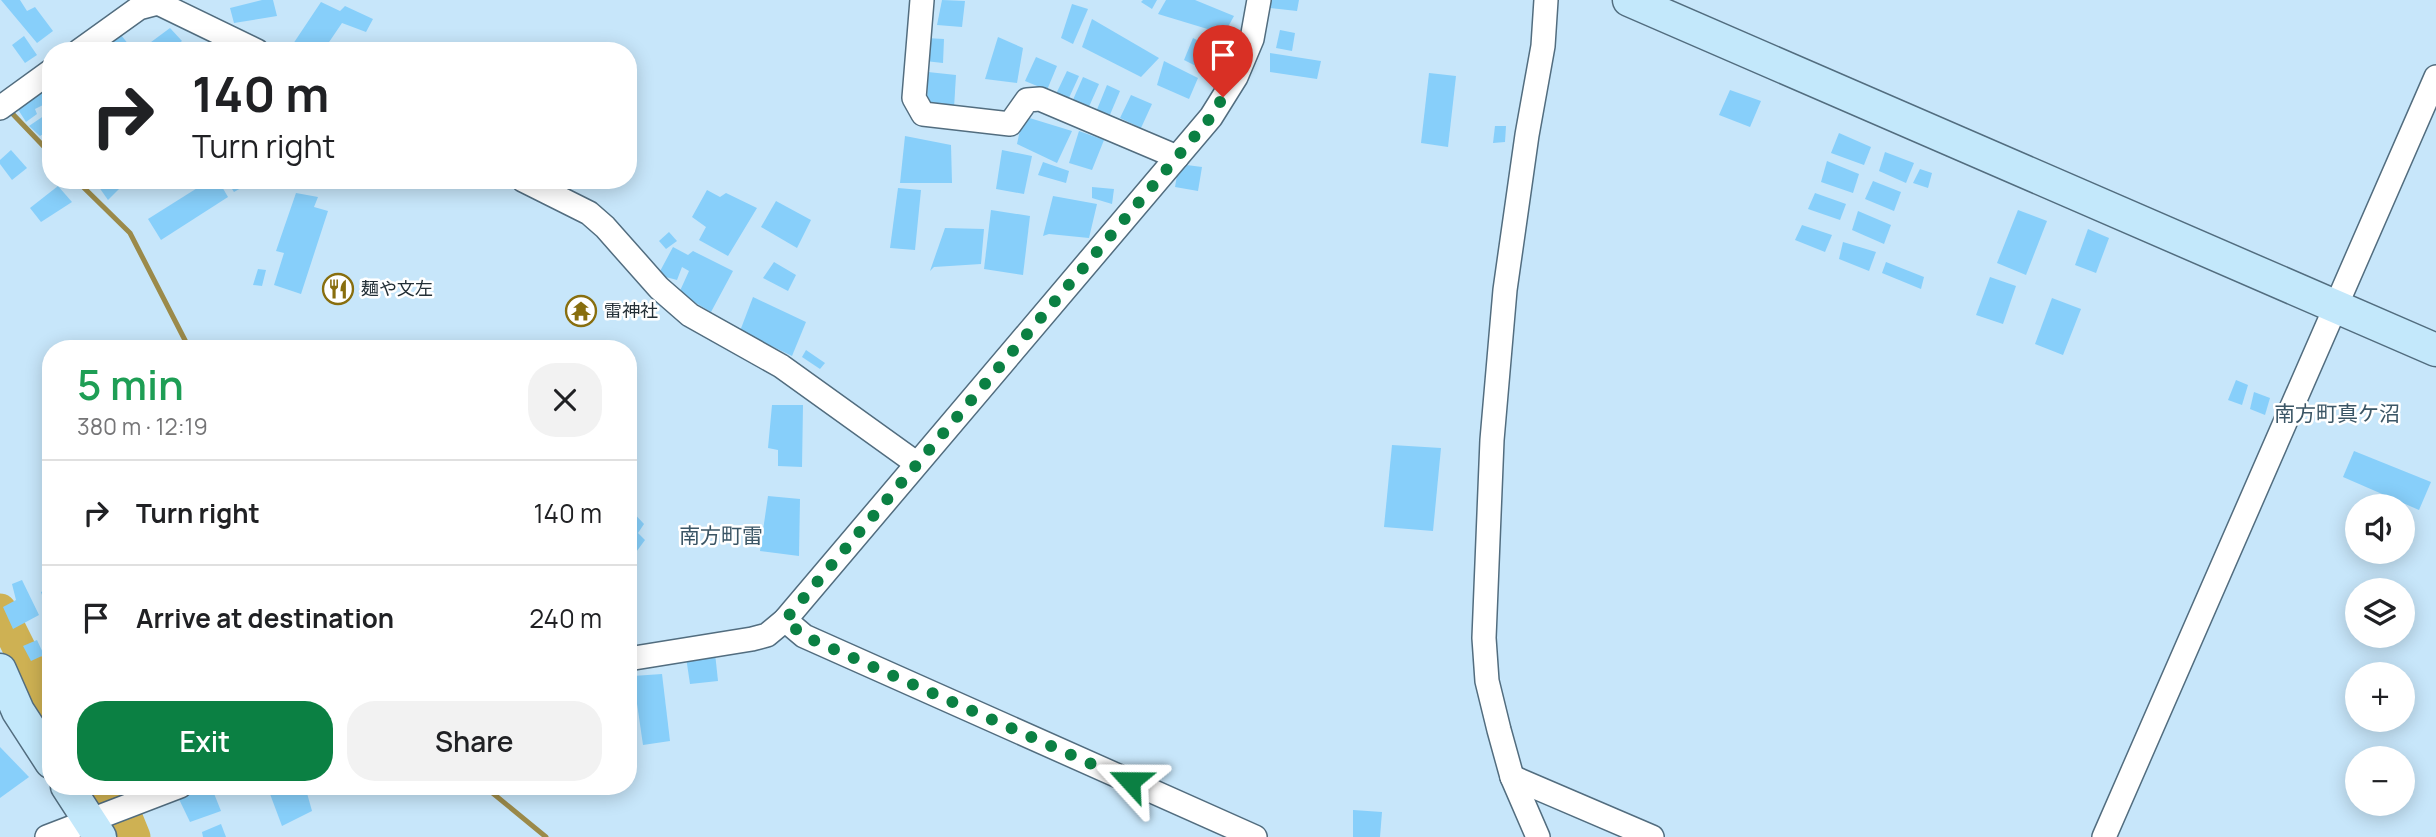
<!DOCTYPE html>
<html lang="en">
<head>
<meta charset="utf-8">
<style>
	:root { --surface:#fff; --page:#f2f2f2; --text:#202124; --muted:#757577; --line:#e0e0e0; --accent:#0b8043 }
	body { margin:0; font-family:Manrope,"Noto Sans JP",sans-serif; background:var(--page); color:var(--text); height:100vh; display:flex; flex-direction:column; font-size:26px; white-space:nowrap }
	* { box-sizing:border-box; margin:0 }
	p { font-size:23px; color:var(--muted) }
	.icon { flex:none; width:38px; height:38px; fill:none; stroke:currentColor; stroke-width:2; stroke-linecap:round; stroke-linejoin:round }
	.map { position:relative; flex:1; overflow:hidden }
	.details { position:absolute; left:42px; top:340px; width:595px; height:455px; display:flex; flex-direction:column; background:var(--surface); border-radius:28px; box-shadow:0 4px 18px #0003 }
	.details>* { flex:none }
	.guide { position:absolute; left:42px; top:42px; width:595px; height:147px; border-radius:28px; box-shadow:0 4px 18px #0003; background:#fff; color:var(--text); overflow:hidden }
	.controls { position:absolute; left:2345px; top:494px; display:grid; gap:14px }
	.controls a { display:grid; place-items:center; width:70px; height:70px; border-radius:50%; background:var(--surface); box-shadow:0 4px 18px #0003; font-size:35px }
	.pin { position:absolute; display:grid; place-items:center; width:60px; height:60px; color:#fff; margin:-72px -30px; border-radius:50% 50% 50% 0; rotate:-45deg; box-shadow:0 0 7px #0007 }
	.pin .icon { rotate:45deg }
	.me { position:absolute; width:77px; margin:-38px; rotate:294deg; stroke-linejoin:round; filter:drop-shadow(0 0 5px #0008) }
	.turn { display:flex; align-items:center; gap:24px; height:147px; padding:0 35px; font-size:32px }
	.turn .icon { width:91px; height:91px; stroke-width:2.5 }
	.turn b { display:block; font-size:49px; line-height:60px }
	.round { display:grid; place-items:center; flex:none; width:74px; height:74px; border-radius:28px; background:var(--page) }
	.headline { display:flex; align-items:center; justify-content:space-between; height:119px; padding:0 35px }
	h1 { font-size:42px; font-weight:600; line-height:52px; color:#1e9e55 }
	.primary-button { display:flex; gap:14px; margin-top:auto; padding:14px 35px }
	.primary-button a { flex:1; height:80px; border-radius:28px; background:var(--accent); color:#fff; font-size:28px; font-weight:600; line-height:80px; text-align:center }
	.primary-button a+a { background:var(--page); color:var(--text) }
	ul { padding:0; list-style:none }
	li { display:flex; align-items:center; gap:21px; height:105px; padding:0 35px; border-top:2px solid var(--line) }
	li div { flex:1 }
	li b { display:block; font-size:26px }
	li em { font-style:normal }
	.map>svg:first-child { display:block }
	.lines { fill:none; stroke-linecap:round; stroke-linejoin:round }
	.stream { stroke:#9b8a4a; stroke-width:5 }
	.river { stroke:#ceb153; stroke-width:33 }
	.building { fill:#87cffa }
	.street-casing { stroke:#526d7f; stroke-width:26 }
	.secondary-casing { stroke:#526d7f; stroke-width:35 }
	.street { stroke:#fff; stroke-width:23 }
	.secondary { stroke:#c3e8fb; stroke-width:32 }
	.route { stroke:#0b8043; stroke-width:12; stroke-dasharray:0 21.6 }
	.labels { text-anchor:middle; stroke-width:5; stroke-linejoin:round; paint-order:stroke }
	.poi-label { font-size:18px; fill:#232f36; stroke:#fff; text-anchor:start }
	.quarter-label { font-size:21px; fill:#3b5666; stroke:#fff }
</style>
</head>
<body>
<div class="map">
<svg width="2436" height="837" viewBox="0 0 2436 837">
	<rect width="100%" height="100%" fill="#c7e6fa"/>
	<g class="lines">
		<!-- stream -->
		<g class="stream">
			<path d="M7 108 51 154"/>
			<path d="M76 180 130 233 189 348"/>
			<path d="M484 786 546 837"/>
		</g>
		<!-- river -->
		<g class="river">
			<path d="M0 610 30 670 41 706 51 724"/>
			<path d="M100 786 123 810 134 837"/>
		</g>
	</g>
	<!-- building -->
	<g class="building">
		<path d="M1 0H20L27 11 35 7 53 31 37 43Z"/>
		<path d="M262 0H273L277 16 234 23 230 8Z"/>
		<path d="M942 0 965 1 962 27 937 25Z"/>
		<path d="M1143 0H1157L1152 9 1141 2Z"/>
		<path d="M1166 0H1195L1234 16 1224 34 1158 14Z"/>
		<path d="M1271 0H1299L1297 11 1269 8Z"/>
		<path d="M321 2 340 11 345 6 373 19 366 32 342 23 323 51 289 50Z"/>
		<path d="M1072 4 1088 9 1073 44 1061 38Z"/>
		<path d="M1092 19 1159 58 1141 77 1082 47Z"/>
		<path d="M170 28 182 41 169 51H139Z"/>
		<path d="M117 30 129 45 123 51H100L97 46Z"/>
		<path d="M1280 30 1295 33 1292 51 1276 48Z"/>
		<path d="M24 36 37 55 25 63 12 45Z"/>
		<path d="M998 37 1023 48 1017 83 985 79Z"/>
		<path d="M926 38 944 39 943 63 925 61Z"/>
		<path d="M1193 38 1221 52 1210 73 1184 60Z"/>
		<path d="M1270 53 1321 61 1317 79 1270 72Z"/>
		<path d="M1036 57 1057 66 1047 90 1025 81Z"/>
		<path d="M1164 61 1198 78 1189 99 1157 85Z"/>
		<path d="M1067 71 1079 76 1068 100 1056 94Z"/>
		<path d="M928 72 956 75 954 108 927 104Z"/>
		<path d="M1429 73 1456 76 1448 147 1421 143Z"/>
		<path d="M1083 77 1099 84 1088 109 1072 102Z"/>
		<path d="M46 82 51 88V105L46 108 43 105 35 109 37 114 26 122 14 103Z"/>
		<path d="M1107 85 1120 91 1109 117 1096 112Z"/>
		<path d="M1730 90 1761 101 1750 127 1719 115Z"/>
		<path d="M1131 95 1152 104 1141 128 1120 118Z"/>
		<path d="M51 111V129L40 136 29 126Z"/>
		<path d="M1023 116 1072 131 1057 163 1017 144Z"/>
		<path d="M1495 126H1506L1505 142 1493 143Z"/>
		<path d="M1079 131 1104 140 1092 170 1069 163Z"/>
		<path d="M1839 133 1871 147 1864 165 1831 153Z"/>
		<path d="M905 136 951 145 952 183H900Z"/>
		<path d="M11 150 27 168 12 180 0 164V160Z"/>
		<path d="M1002 150 1032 156 1024 194 996 189Z"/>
		<path d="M1885 152 1914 163 1906 183 1879 171Z"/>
		<path d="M1827 161 1859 174 1853 193 1821 182Z"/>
		<path d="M1043 162 1069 171 1066 183 1038 175Z"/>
		<path d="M1179 164 1202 167 1198 191 1175 187Z"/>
		<path d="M1920 169 1932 173 1928 188 1913 183Z"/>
		<path d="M94 180H128L108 200Z"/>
		<path d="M210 180H218L228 197 161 240 148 219Z"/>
		<path d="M226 180H255L234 192Z"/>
		<path d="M1873 181 1901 192 1894 211 1865 199Z"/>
		<path d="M58 186 72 202 41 222 30 208Z"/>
		<path d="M1092 187 1114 189 1112 204 1092 198Z"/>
		<path d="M898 188 921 190 915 250 890 248Z"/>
		<path d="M707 190 720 197 726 193 757 208 728 256 699 240 706 227 692 217Z"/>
		<path d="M296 193 318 197 314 207 328 211 301 294 274 285 284 253 276 251Z"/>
		<path d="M1815 193 1846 204 1840 220 1808 209Z"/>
		<path d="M1053 196 1097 204 1089 238 1049 234 1043 236Z"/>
		<path d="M776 201 811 220 797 248 761 227Z"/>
		<path d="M991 210 1030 216 1023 275 984 269Z"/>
		<path d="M2018 210 2047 221 2026 275 1997 263Z"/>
		<path d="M1858 211 1891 225 1884 244 1852 230Z"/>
		<path d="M1802 225 1832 235 1825 252 1795 240Z"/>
		<path d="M945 228 984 229 981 264 934 267 930 271Z"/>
		<path d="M2088 229 2109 238 2096 273 2075 265Z"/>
		<path d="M669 232 677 241 666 249 659 241Z"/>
		<path d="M1843 242 1876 252 1869 271 1839 259Z"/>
		<path d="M673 247 688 255 693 251 733 271 711 312 679 293 689 271 682 267 677 280 658 275Z"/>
		<path d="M774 262 796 275 788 291 763 278Z"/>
		<path d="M1886 262 1924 277 1921 289 1882 273Z"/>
		<path d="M258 269 266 270 262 286 253 285Z"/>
		<path d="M1990 277 2016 286 2003 324 1976 315Z"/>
		<path d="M753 297 806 322 792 356 740 331Z"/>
		<path d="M2052 298 2081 309 2063 355 2035 344Z"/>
		<path d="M806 350 825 363 820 369 802 357Z"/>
		<path d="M2236 380 2248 385 2242 405 2228 400Z"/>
		<path d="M2254 392 2270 398 2265 415 2250 409Z"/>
		<path d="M772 405H803L802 467 778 466V450L768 448Z"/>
		<path d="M1392 445 1441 448 1433 531 1384 527Z"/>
		<path d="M2354 451 2431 482 2419 510 2343 477Z"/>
		<path d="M768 496 800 499 799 556 760 551Z"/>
		<path d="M628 507 644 524 638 533 645 540 628 563Z"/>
		<path d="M22 580 39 615 13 629 3 607 16 600 12 584Z"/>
		<path d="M51 587V619H50L41 592Z"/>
		<path d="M37 640 44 655 31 661 23 646Z"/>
		<path d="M715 653 718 681 690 684 686 657Z"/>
		<path d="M662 674 670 741 643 745 633 676Z"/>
		<path d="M0 747 29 777 0 798Z"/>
		<path d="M201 786H211L221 811 190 822 177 795Z"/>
		<path d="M267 786H305L312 811 282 826Z"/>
		<path d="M1353 810 1382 812 1380 837H1353Z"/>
		<path d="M221 824 226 837H203L202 832Z"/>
	</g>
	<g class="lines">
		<!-- street casing -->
		<g class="street-casing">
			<g id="street">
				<path d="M922 0 914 98 923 114 1010 124 1027 100 1040 99 1177 157"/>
				<path d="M79 51 139 8 158 3 257 51"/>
				<path d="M0 108 51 71"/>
				<path d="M523 180 589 213 605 227 659 288 690 315 781 366 916 463"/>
				<path d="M785 620 804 636 1255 837"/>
				<path d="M628 659 752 639 767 635 785 620 1211 117 1236 77 1252 39 1259 0"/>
				<path d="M1512 777 1652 837"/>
				<path d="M47 837 180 786"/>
				<path d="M1538 837 1512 777 1499 730 1487 681 1484 638 1492 440 1505 290 1527 135 1543 46 1546 0"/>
				<path d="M2104 837 2436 77"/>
			</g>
		</g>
		<!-- secondary casing -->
		<g class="secondary-casing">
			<g id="secondary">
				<path d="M1629 0 2436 350"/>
				<path d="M0 670 18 711 51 762"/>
				<path d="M67 786 100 837"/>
			</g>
		</g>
		<!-- street -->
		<use href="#street" class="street"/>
		<!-- secondary -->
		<use href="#secondary" class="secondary"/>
	</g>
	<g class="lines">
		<!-- route -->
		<path class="route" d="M1130 781 804 636 785 620 1211 117 1223 97"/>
	</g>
	<!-- icons -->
	<defs>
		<g id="restaurant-ring" transform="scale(1.575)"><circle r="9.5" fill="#fff" stroke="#886e0e" stroke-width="1.5"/><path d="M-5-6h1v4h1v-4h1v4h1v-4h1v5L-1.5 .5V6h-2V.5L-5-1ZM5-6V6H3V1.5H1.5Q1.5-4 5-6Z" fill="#886e0e"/></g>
		<g id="temple-ring" transform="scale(1.575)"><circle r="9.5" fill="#fff" stroke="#886e0e" stroke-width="1.5"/><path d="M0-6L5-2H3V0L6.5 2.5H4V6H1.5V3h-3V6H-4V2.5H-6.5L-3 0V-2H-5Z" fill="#886e0e"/></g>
	</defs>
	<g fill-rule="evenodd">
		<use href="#restaurant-ring" x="338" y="289"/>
		<use href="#temple-ring" x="581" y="311"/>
	</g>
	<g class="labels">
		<!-- poi labels -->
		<g class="poi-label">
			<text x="361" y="295">麺や文左</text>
			<text x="604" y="317">雷神社</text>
		</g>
		<!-- quarter labels -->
		<g class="quarter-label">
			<text x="2337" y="421">南方町真ケ沼</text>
			<text x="721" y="543">南方町雷</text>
		</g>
	</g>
</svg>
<div class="controls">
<a><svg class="icon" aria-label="sound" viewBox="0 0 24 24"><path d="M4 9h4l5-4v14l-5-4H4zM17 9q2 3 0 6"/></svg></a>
<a><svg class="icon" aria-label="layers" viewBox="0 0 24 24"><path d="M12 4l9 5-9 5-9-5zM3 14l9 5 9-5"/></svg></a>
<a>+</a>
<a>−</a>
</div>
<div class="pin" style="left:1223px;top:97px;background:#d93025"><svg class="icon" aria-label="arrive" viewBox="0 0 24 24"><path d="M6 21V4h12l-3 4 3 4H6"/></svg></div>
<svg class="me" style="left:1130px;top:781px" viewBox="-20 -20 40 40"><path d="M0-17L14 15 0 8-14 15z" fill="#0b8043" stroke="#fff" stroke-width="4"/></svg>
<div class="guide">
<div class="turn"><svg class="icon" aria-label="right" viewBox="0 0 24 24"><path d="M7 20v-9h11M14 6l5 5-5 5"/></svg><div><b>140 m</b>Turn right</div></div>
</div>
<section class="details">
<div class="headline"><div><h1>5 min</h1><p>380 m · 12:19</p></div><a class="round"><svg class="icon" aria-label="close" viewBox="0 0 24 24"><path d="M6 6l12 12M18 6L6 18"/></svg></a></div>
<ul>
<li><svg class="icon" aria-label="right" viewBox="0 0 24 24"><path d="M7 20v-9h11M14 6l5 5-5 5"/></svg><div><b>Turn right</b></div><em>140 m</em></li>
<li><svg class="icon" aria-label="arrive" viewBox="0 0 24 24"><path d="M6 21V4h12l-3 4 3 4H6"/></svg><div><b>Arrive at destination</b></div><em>240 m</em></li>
</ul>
<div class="primary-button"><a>Exit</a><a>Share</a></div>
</section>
</div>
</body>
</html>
